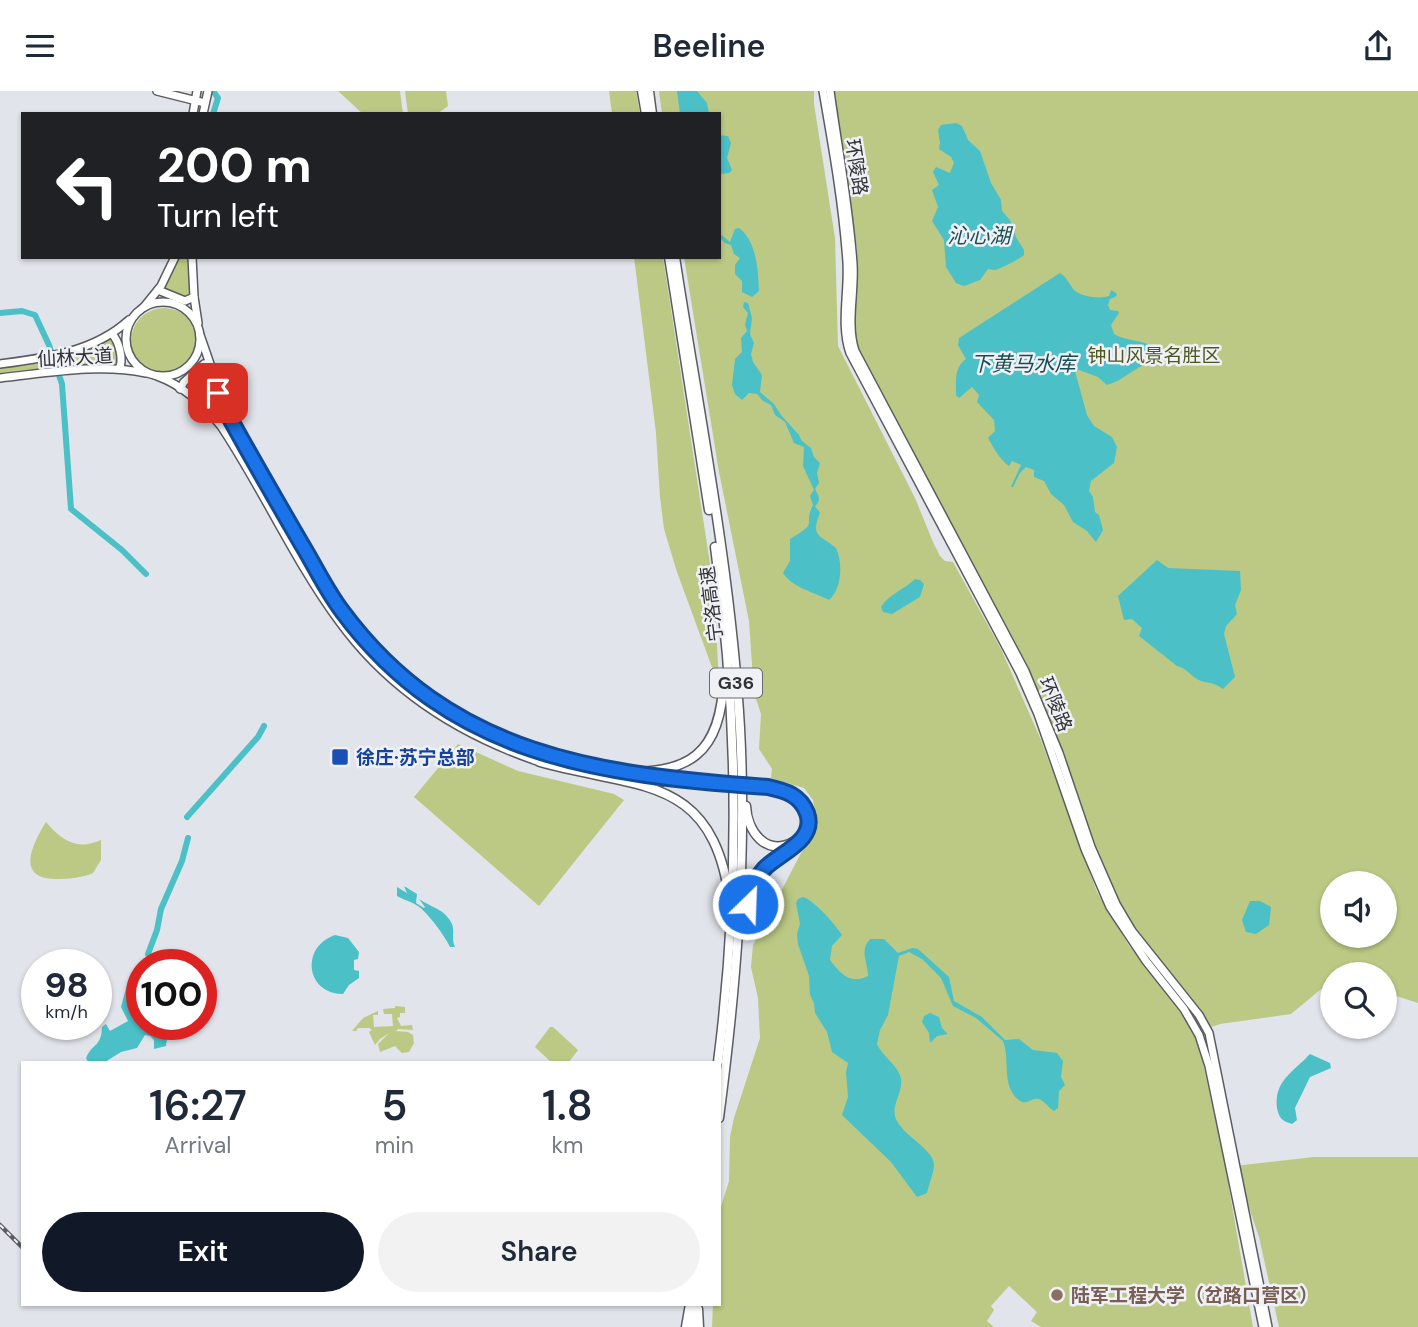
<!DOCTYPE html>
<html lang="en">
<head>
<meta charset="utf-8">
<style>
	:root { --surface:#fff; --page:#f2f2f3; --text:#1f2937; --muted:#747a83; --accent:#111827 }
	body { margin:0; font-family:"DM Sans","Noto Sans SC",sans-serif; background:var(--page); color:var(--text); height:100vh; display:flex; flex-direction:column; font-size:26px; white-space:nowrap }
	* { box-sizing:border-box; margin:0 }
	p { font-size:23px; color:var(--muted) }
	.icon { flex:none; width:38px; height:38px; fill:none; stroke:currentColor; stroke-width:2; stroke-linecap:round; stroke-linejoin:round }
	.map { position:relative; flex:1; overflow:hidden }
	.drawer { position:absolute; left:21px; top:970px; width:700px; height:245px; display:flex; flex-direction:column; background:var(--surface); border-radius:0px; box-shadow:0 2px 5px #0004 }
	.drawer>* { flex:none }
	.banner { position:absolute; left:21px; top:21px; width:700px; height:147px; border-radius:0px; box-shadow:0 2px 5px #0004; background:#202124; color:#fff; overflow:hidden }
	.fabs { position:absolute; left:1320px; top:780px; display:grid; gap:14px }
	.fabs a { display:grid; place-items:center; width:77px; height:77px; border-radius:50%; background:var(--surface); box-shadow:0 2px 5px #0004; font-size:35px }
	.speed { position:absolute; left:21px; top:858px; display:flex; gap:14px; font-size:35px; font-weight:700; text-align:center }
	.speed>* { display:grid; place-content:center; width:91px; height:91px; border-radius:50%; background:var(--surface); box-shadow:0 2px 5px #0004; line-height:1 }
	.speed small { font-size:18px; font-weight:400 }
	.speed .limit { border:10px solid #d22; background:#fff; color:#111 }
	.pin { position:absolute; display:grid; place-items:center; width:60px; height:60px; color:#fff; margin:-30px; border-radius:14px; box-shadow:0 4px 10px #0006 }
	.me { position:absolute; width:77px; margin:-38px; rotate:24deg; stroke-linejoin:round; filter:drop-shadow(0 0 5px #0008) }
	.turn { display:flex; align-items:center; gap:24px; height:147px; padding:0 21px; font-size:32px }
	.turn .icon { width:91px; height:91px; stroke-width:2.5 }
	.turn b { display:block; font-size:49px; line-height:60px }
	.eta { display:flex; justify-content:space-evenly; align-items:center; height:119px; text-align:center }
	.eta b { font-size:42px; font-weight:600; line-height:49px }
	.action { display:flex; gap:14px; margin-top:auto; padding:14px 21px }
	.action a { flex:1; height:80px; border-radius:42px; background:var(--accent); color:#fff; font-size:28px; font-weight:600; line-height:80px; text-align:center }
	.action a+a { background:var(--page); color:var(--text) }
	header { display:flex; justify-content:space-between; align-items:center; height:91px; padding:0 21px; background:var(--surface); font-size:32px; font-weight:600 }
	.map>svg:first-child { display:block }
	.green { fill:#bbc984; fill-rule:evenodd }
	.water { fill:#4bc0c7 }
	.lines { fill:none; stroke-linecap:round; stroke-linejoin:round }
	.river { stroke:#4bc0c7; stroke-width:6 }
	.primary-casing { stroke:#5a5c61; stroke-width:10 }
	.motorway-casing { stroke:#5a5c61; stroke-width:11 }
	.primary { stroke:#fff; stroke-width:7 }
	.motorway { stroke:#fff; stroke-width:8 }
	.rail-casing { stroke:#5c5d60; stroke-width:4.5 }
	.rail { stroke:#eff1f7; stroke-width:2; stroke-dasharray:5; stroke-linecap:butt }
	.motorway-bridge-casing { stroke:#5a5c61; stroke-width:11; stroke-linecap:butt }
	.motorway-bridge { stroke:#fff; stroke-width:8 }
	.route-casing { stroke:#114b97; stroke-width:18 }
	.route { stroke:#1a73e8; stroke-width:12 }
	.transit-dot { fill:#1a4fb4; stroke:#eff1f7; stroke-width:2.5 }
	.education-dot { fill:#8d6e63; stroke:#eff1f7; stroke-width:2.5 }
	.labels { text-anchor:middle; stroke-width:5; stroke-linejoin:round; paint-order:stroke }
	.shield { fill:#eff1f7; stroke:#6a6b6e; stroke-width:2 }
	.shield-label { font-size:18px; font-weight:bold; fill:#313234 }
	.street-label { font-size:19px; fill:#313234; stroke:#eff1f7 }
	.park-label { font-size:19px; fill:#4c561d; stroke:#eff1f7 }
	.transit-label { font-size:19px; font-weight:bold; fill:#164399; stroke:#eff1f7; text-anchor:start }
	.education-label { font-size:19px; font-weight:bold; fill:#785e54; stroke:#eff1f7; text-anchor:start }
	.water-label { font-size:21px; font-style:italic; fill:#194d50; stroke:#eff1f7 }
</style>
</head>
<body>
<header><svg class="icon" aria-label="menu" viewBox="0 0 24 24"><path d="M4 6h16M4 12h16M4 18h16"/></svg>Beeline<svg class="icon" aria-label="share" viewBox="0 0 24 24"><path d="M12 15V3M7 8l5-5 5 5M5 13v7h14v-7"/></svg></header>
<div class="map">
<svg width="1418" height="1236" viewBox="0 0 1418 1236">
	<rect width="100%" height="100%" fill="#e1e4ea"/>
	<!-- green -->
	<g class="green">
		<path d="M338 0H400L403 23H363Z"/>
		<path d="M405 0H446L448 15 437 23H408Z"/>
		<path d="M609 0H636L640 23H612Z"/>
		<path d="M659 0H814V13L835 147 838 255 915 407 933 451 940 465 945 470 953 471 1001 558 1041 649 1097 801 1128 853 1172 909 1193 941 1203 972 1225 1074 1253 1236H1041L1031 1230 1037 1221 1009 1195 991 1215 994 1219 987 1230 994 1236H712L713 1213H719V1122L729 1090 730 1046 734 1027 760 947 758 907 751 876 753 854 812 741 815 720 813 709 804 697 771 687 772 678 759 658 761 623 754 602 749 530 719 381 684 166H719V23H662Z"/>
		<path d="M826 0H1418V912L1384 901V884H1332V889L1291 923 1220 933 1211 936 1123 825 985 516 849 250 857 158ZM1332 793H1384V845H1332Z"/>
		<path d="M179 166H189L190 204 185 206 164 199Z"/>
		<path d="M634 166H663L714 499 719 592 714 593 713 579 677 481 664 438 660 406 656 342Z"/>
		<circle cx="164" cy="250" r="33"/>
		<path d="M110 247 114 249 120 270 116 275 63 277 59 266 91 257Z"/>
		<path d="M48 268 53 278 0 285V276Z"/>
		<path d="M201 279 208 281 235 345 296 451 274 420 230 345 185 296 187 291Z"/>
		<path d="M458 653 518 680 614 703 624 709 539 815 414 706Z"/>
		<path d="M46 731C61 749 77 760 101 749V769L93 782C82 787 68 788 55 788 15 787 33 752 46 731Z"/>
		<path d="M395 915 405 916V922H400V926L397 927 401 935 412 934 413 939 398 938 396 940 408 941 413 944 414 952 409 961 402 962 395 955 380 961 378 953 389 942 380 948 375 954 369 941 372 939 369 937H358L356 940H352L363 927 378 920V924H373L374 936 393 935 392 923H384L383 918 395 917Z"/>
		<path d="M550 936H553L578 959 569 971H551L535 956Z"/>
		<path d="M1314 1066H1418V1236H1279L1259 1146 1235 1075Z"/>
	</g>
	<!-- water -->
	<g class="water">
		<path d="M677 0H697L707 12 709 23H680Z"/>
		<path d="M956 32 962 35 968 49 980 60 991 92 1001 109 1002 120 1010 129 1016 146 1024 159V164C1016 170 1004 176 995 179L988 178 980 189 964 195 956 192 946 176 944 149 932 130 938 116 932 99 939 94 933 81 936 76 950 82 954 72 951 66 939 58 940 52 938 39 941 34Z"/>
		<path d="M719 44 728 45 731 52 727 67 732 79 729 82 719 83Z"/>
		<path d="M739 137C757 150 758 180 759 200L752 206 742 201V190L735 183V174L740 167 734 163 731 154 725 152 719 146V142L730 151 735 138Z"/>
		<path d="M1060 182C1068 187 1069 194 1075 200 1083 206 1100 208 1109 205L1111 199 1116 202 1117 205 1110 208 1108 214 1110 219 1118 220 1119 222 1111 234 1114 243C1127 251 1143 248 1155 257L1150 272C1134 276 1123 290 1107 294L1098 286 1079 279 1075 280 1087 324 1094 335 1112 346 1117 356 1114 372 1091 390 1089 400 1093 406 1095 421 1099 424 1103 439 1096 451 1087 440 1073 431 1064 414 1051 403 1044 390 1034 386V379L1026 376 1020 382 1013 396H1011L1021 374 1012 370 1009 375C1000 369 993 356 988 347L995 340 994 329 977 311 979 304 972 296 959 307 956 304C956 291 954 276 966 268L958 254 959 247Z"/>
		<path d="M744 211 748 212 752 227 750 243 754 252 751 263 753 271 762 284 760 301 774 313 781 324 799 344 802 350 811 357 814 366 820 372 817 382 819 392 815 398C818 404 822 409 815 415L820 422C810 446 820 444 836 457 843 472 842 498 829 509 814 501 793 497 783 482L790 470V448C821 430 802 434 813 414L810 405 814 399 803 375 804 356 794 352 785 331 775 324 771 314 763 310 757 303 749 302 742 309 735 303 732 294 735 268 742 261 741 247 747 240 745 234 748 222 743 216Z"/>
		<path d="M1157 469 1168 477 1240 480 1241 499 1235 514 1237 523 1226 535 1224 543 1235 586 1223 598C1213 591 1212 593 1201 590 1192 587 1187 577 1177 575L1139 545 1142 537 1132 528 1124 529 1118 505Z"/>
		<path d="M915 488 920 489 924 493 920 506 892 523 883 521 881 516C888 504 905 498 915 488Z"/>
		<path d="M404 795 417 803 416 812 424 817 425 816 419 808C432 817 445 818 452 833 455 840 451 848 455 856H450C445 845 428 822 418 815 412 811 404 809 397 805V796L407 802Z"/>
		<path d="M803 806C814 809 835 833 842 844L832 855 830 869C841 883 850 894 868 885 868 871 859 860 870 848H884L898 862 912 857 918 858 949 886 954 910 982 926 1005 949 1019 948 1033 959 1057 962 1063 970 1061 986 1065 994 1059 1000 1058 1017 1054 1020C1049 1017 1046 1012 1041 1009 1033 1004 1028 1015 1020 1010 1000 995 1011 970 1003 950L976 927 953 915 941 887 922 868 909 861 899 865 888 924 880 939 877 953C882 965 899 975 901 988 903 1003 889 1016 897 1030 906 1047 935 1059 934 1075 933 1084 929 1093 927 1102L917 1106 891 1071 842 1024 848 1006 846 981 848 972 832 961 827 941 815 922 814 912 810 904 809 885 798 853 797 843 800 833 796 812 798 808Z"/>
		<path d="M1250 810H1260L1271 816 1269 834 1256 843 1246 841 1242 829Z"/>
		<path d="M335 844 348 847 359 861 358 868 354 869V879L359 880V887L349 894 343 903C306 903 300 856 335 844Z"/>
		<path d="M138 877 142 878V933H169L166 955 154 958V949L150 945 145 944 137 957 121 961 105 971H88L86 967C93 951 101 957 102 936L106 933 110 940 128 930 121 916 128 890 135 887Z"/>
		<path d="M930 922 939 926 942 937 948 943 937 945 930 952 929 942 922 931 924 925Z"/>
		<path d="M1310 963 1330 972 1331 977 1310 986 1295 1017 1297 1029 1292 1033C1282 1030 1279 1027 1277 1017 1274 994 1288 984 1303 970 1306 968 1307 965 1310 963Z"/>
	</g>
	<g class="lines">
		<!-- river -->
		<g class="river">
			<path d="M213 0 218 7 213 23"/>
			<path d="M0 222 22 220 35 224 49 254 62 293 71 418 122 459 146 483"/>
			<path d="M187 726 258 646 264 635"/>
			<path d="M148 863 157 839 161 818 182 770 188 747"/>
		</g>
		<!-- primary casing -->
		<g class="primary-casing">
			<g id="primary">
				<path d="M157 0 205 12"/>
				<path d="M823 0C833 57 843 113 847 171 849 201 840 234 850 262L1020 582 1038 623 1085 758 1110 816 1146 870 1184 918 1199 944 1209 975 1263 1236"/>
				<path d="M830 0C838 58 849 115 853 173 855 201 846 233 855 260L1025 580 1059 662 1091 756 1116 813 1132 840 1199 924 1209 942 1268 1236"/>
				<path d="M193 23 197 0"/>
				<path d="M203 23 208 0"/>
				<path d="M192 166 194 206 198 232"/>
				<path d="M158 199 185 210 194 206"/>
				<circle cx="163" cy="248" r="37"/>
				<path d="M144 216 161 195 175 166"/>
				<path d="M112 243C119 250 124 269 119 278"/>
				<path d="M200 244 227 322 315 479 343 521 377 561 429 607 479 637 543 662"/>
				<path d="M0 273C46 267 94 261 129 229"/>
				<path d="M157 285C182 294 204 314 221 335 263 398 294 469 339 530 389 599 460 644 540 671"/>
				<path d="M0 287C47 282 98 272 146 282"/>
				<path d="M180 298 184 291 204 273 209 272"/>
			</g>
		</g>
		<!-- motorway casing -->
		<g class="motorway-casing">
			<g id="motorway">
				<path d="M642 0 646 23"/>
				<path d="M649 0 652 23"/>
				<path d="M669 166 709 419"/>
				<path d="M675 166C699 322 731 479 740 637 747 768 736 898 719 1027"/>
				<path d="M715 456C739 629 740 798 718 971"/>
				<path d="M543 662 616 681"/>
				<path d="M540 671C639 699 713 682 730 811"/>
				<path d="M613 680C690 685 721 664 724 585"/>
				<path d="M640 688 661 691"/>
				<path d="M746 715C747 740 766 766 793 751"/>
				<path d="M743 843C746 825 747 806 756 790 769 767 820 752 806 720 802 712 800 708 792 704"/>
				<path d="M698 1218 699 1236"/>
				<path d="M686 1236 690 1213"/>
				<path d="M692 1236 696 1213"/>
			</g>
		</g>
		<!-- primary -->
		<use href="#primary" class="primary"/>
		<!-- motorway -->
		<use href="#motorway" class="motorway"/>
		<!-- rail casing -->
		<g class="rail-casing">
			<path id="rail" d="M0 1134 23 1157"/>
		</g>
		<!-- rail -->
		<use href="#rail" class="rail"/>
		<!-- motorway-bridge casing -->
		<g class="motorway-bridge-casing">
			<path id="motorway-bridge" d="M661 687 768 696 792 704"/>
		</g>
		<!-- motorway-bridge -->
		<use href="#motorway-bridge" class="motorway-bridge"/>
	</g>
	<g class="lines">
		<!-- route casing -->
		<g class="route-casing">
			<path id="route" d="M218 302 227 322C251 366 276 409 301 452 315 475 326 499 342 520 450 666 600 684 768 696 786 700 800 704 807 722 817 750 779 762 764 778 755 788 751 800 748 813"/>
		</g>
		<!-- route -->
		<use href="#route" class="route"/>
	</g>
	<!-- markers -->
	<rect class="transit-dot" x="331" y="657" width="18" height="18" rx="3.5"/>
	<circle class="education-dot" cx="1057" cy="1204" r="7"/>
	<g class="labels">
		<!-- shield labels -->
		<rect class="shield" x="710" y="577.5" width="52" height="29" rx="5"/>
		<g class="shield-label">
			<text x="736" y="598">G36</text>
		</g>
		<!-- street labels -->
		<g class="street-label">
			<text transform="translate(857 76) rotate(81)" y="7">环陵路</text>
			<text transform="translate(75 266) rotate(-3)" y="7">仙林大道</text>
			<text transform="translate(711 513) rotate(-97)" y="7">宁洛高速</text>
			<text transform="translate(1056 613) rotate(68)" y="7">环陵路</text>
		</g>
		<!-- park labels -->
		<g class="park-label">
			<text x="1154" y="271">钟山风景名胜区</text>
		</g>
		<!-- transit labels -->
		<g class="transit-label">
			<text x="356" y="673">徐庄·苏宁总部</text>
		</g>
		<!-- education labels -->
		<g class="education-label">
			<text x="1071" y="1211">陆军工程大学（岔路口营区）</text>
		</g>
		<!-- water labels -->
		<g class="water-label">
			<text x="979" y="152">沁心湖</text>
			<text x="1023" y="280">下黄马水库</text>
		</g>
	</g>
</svg>
<div class="fabs">
<a><svg class="icon" aria-label="sound" viewBox="0 0 24 24"><path d="M4 9h4l5-4v14l-5-4H4zM17 9q2 3 0 6"/></svg></a>
<a><svg class="icon" aria-label="search" viewBox="0 0 24 24"><circle cx="10" cy="10" r="6"/><path d="M15 15l6 6"/></svg></a>
</div>
<div class="speed"><div>98<small>km/h</small></div><div class="limit">100</div></div>
<div class="pin" style="left:218px;top:302px;background:#d93025"><svg class="icon" aria-label="arrive" viewBox="0 0 24 24"><path d="M6 21V4h12l-3 4 3 4H6"/></svg></div>
<svg class="me" style="left:748px;top:813px" viewBox="-20 -20 40 40"><circle r="17" fill="#1a73e8" stroke="#fff" stroke-width="3"/><path d="M0-11L8 9 0 5-8 9z" fill="#fff"/></svg>
<div class="banner">
<div class="turn"><svg class="icon" aria-label="left" viewBox="0 0 24 24"><path d="M17 20v-9H6M10 6l-5 5 5 5"/></svg><div><b>200 m</b>Turn left</div></div>
</div>
<section class="drawer">
<div class="eta">
<div><b>16:27</b><p>Arrival</p></div>
<div><b>5</b><p>min</p></div>
<div><b>1.8</b><p>km</p></div>
</div>
<div class="action"><a>Exit</a><a>Share</a></div>
</section>
</div>
</body>
</html>
